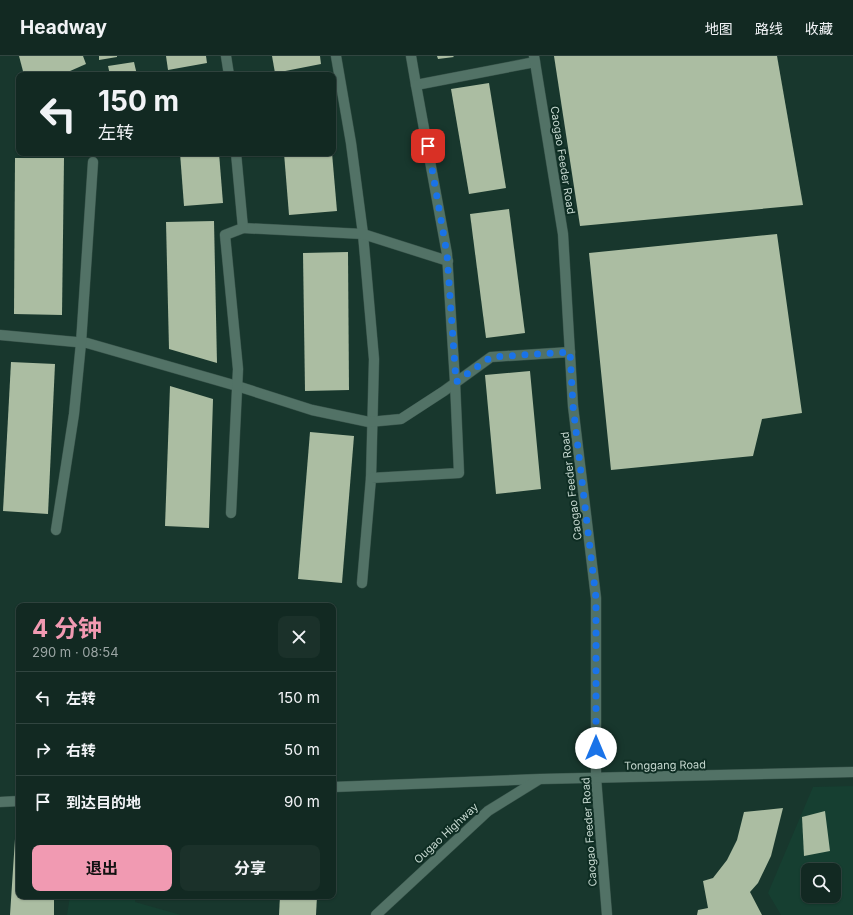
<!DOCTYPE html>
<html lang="zh">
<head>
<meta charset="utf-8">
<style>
	:root { --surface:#122922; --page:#1b312a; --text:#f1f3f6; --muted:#9ca6a5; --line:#314540; --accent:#f19ab2 }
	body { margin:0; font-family:Inter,"Noto Sans SC",sans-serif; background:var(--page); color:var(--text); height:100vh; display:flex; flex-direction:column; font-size:15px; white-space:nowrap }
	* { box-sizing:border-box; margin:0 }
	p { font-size:13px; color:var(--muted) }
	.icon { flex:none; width:22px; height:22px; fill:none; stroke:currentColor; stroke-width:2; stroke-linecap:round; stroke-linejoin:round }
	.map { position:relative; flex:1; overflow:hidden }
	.details { position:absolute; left:16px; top:547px; width:320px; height:296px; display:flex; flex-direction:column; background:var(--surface); border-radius:8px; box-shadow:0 1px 3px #0004,0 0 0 1px var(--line) }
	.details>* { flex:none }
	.guide { position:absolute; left:16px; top:16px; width:320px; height:84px; border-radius:8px; box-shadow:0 1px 3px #0004,0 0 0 1px var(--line); background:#122922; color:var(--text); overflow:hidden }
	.buttons { position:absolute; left:801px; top:807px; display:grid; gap:8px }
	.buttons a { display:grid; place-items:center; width:40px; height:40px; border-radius:8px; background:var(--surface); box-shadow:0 1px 3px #0004,0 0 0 1px var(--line); font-size:20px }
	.pin { position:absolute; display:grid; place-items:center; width:34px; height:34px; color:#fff; margin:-17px; border-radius:8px; box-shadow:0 2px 6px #0006 }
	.me { position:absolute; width:44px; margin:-22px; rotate:0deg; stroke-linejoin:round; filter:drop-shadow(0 0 3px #0008) }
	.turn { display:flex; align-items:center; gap:14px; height:84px; padding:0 16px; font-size:18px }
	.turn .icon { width:52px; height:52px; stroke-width:2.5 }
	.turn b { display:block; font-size:28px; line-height:34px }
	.round { display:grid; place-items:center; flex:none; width:42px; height:42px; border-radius:8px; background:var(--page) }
	.head { display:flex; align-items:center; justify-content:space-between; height:68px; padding:0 16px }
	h1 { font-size:24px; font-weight:700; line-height:30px; color:var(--accent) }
	.cta { display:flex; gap:8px; margin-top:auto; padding:8px 16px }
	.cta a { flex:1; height:46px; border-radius:8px; background:var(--accent); color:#111; font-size:16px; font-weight:700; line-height:46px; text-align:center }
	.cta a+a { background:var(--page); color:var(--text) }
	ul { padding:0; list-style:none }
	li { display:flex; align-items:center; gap:12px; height:52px; padding:0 16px; border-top:1px solid var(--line) }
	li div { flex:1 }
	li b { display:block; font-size:15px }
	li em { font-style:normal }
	header { display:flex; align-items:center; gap:24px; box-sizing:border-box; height:56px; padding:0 20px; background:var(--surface); border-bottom:1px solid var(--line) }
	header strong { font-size:19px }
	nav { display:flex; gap:22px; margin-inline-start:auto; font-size:14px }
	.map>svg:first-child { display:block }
	.built { fill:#163f31; fill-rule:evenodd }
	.building { fill:#abbda2 }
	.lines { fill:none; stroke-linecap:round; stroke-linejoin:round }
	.minor-casing { stroke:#375249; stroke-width:11 }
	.tertiary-casing { stroke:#375249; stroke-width:11 }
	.minor { stroke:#527266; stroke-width:10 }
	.tertiary { stroke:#527266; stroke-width:10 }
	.route { stroke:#1a73e8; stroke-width:7; stroke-dasharray:0 12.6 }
	.labels { text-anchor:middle; stroke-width:4; stroke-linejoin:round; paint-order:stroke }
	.street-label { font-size:11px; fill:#c5d7cf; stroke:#0e2d23 }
</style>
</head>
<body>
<header>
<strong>Headway</strong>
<nav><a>地图</a><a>路线</a><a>收藏</a></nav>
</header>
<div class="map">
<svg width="853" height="859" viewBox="0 0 853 859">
	<rect width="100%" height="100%" fill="#18372d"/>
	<!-- built -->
	<g class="built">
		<path d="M853 730V859H781L768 837 813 731ZM808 814H834V840H808Z"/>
		<path d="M70 840H136L135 846 181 859H67Z"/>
	</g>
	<!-- building -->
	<g class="building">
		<path d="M19 0H83L86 8 61 19H24Z"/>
		<path d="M99 0H117V1L99 4Z"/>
		<path d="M166 0H206L207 7 168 14Z"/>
		<path d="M272 0H320L321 8 275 17Z"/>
		<path d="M437 0H453L454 1 438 3Z"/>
		<path d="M554 0H777L803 149 580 170Z"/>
		<path d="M134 6 137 19H110L108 10Z"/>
		<path d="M489 27 506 132 469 138 451 33Z"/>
		<path d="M180 97H219L223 147 184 150Z"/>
		<path d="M284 97H332L337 155 289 159Z"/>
		<path d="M15 102H64L62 259 14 258Z"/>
		<path d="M509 153 525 277 486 282 470 158Z"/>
		<path d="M214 165 217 307 169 293 166 166Z"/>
		<path d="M777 178 802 357 762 363 753 400 611 414 589 197Z"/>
		<path d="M348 196 349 334 305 335 303 197Z"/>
		<path d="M11 306 55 308 48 458 3 455Z"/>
		<path d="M530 315 541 433 496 438 485 319Z"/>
		<path d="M170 330 213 343 209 472 165 470Z"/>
		<path d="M310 376 354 380 342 527 298 523Z"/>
		<path d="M783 752 771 800 758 827 750 836 762 859H697L698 854 708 852 703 825 713 822 727 804 737 784 744 756Z"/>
		<path d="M825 755 830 795 804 800 802 761Z"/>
		<path d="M19 782V840H54V859H10L15 783Z"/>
		<path d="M280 840H317L316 859H279Z"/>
	</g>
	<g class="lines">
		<!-- minor casing -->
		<g class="minor-casing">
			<g id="minor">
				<path d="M226 0 229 19"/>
				<path d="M336 0 351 87 363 178 374 303 371 422"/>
				<path d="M411 0 416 29 535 6"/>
				<path d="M243 172 363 178 448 205"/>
				<path d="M0 279 87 287 237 330 312 354 369 366 401 363 444 335 491 301 570 296"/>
				<path d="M231 457 238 313 225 179 243 172 236 97"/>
				<path d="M56 474 74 358 81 287 93 106"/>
				<path d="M362 527 371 422 459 417 455 326 447 198 416 29"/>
			</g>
		</g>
		<!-- tertiary casing -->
		<g class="tertiary-casing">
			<g id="tertiary">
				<path d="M534 0 563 178 573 350 596 542V722L607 859"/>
				<path d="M333 731 540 723 853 716"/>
				<path d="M0 746 19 745"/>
				<path d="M376 859 488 755 538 724"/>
			</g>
		</g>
		<!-- minor -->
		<use href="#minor" class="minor"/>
		<!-- tertiary -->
		<use href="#tertiary" class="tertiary"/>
	</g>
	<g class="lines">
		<!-- route -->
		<path class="route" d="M428 90 447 198 456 326 491 301 570 296 573 350 596 542V692"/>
	</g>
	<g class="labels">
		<!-- street labels -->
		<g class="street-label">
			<text transform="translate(563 104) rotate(81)" y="4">Caogao Feeder Road</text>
			<text transform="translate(571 430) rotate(-97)" y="4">Caogao Feeder Road</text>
			<text transform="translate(665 709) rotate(-1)" y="4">Tonggang Road</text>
			<text transform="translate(589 776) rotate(-94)" y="4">Caogao Feeder Road</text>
			<text transform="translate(446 777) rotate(-43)" y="4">Ougao Highway</text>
		</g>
	</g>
</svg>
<div class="buttons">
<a><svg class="icon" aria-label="search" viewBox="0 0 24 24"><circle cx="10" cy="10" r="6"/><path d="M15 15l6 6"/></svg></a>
</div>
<div class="pin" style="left:428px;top:90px;background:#d93025"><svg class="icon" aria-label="arrive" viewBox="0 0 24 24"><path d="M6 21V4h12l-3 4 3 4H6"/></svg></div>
<svg class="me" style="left:596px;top:692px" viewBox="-20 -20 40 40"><circle r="19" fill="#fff"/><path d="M0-13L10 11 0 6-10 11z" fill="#1a73e8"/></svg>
<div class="guide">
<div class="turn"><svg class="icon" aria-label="left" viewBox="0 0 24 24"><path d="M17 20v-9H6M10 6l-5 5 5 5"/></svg><div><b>150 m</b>左转</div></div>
</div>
<section class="details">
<div class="head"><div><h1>4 分钟</h1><p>290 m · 08:54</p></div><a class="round"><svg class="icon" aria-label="close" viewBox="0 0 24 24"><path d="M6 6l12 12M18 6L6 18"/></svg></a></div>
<ul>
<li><svg class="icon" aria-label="left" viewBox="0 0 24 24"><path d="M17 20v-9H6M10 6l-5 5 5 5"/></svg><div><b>左转</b></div><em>150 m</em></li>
<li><svg class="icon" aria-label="right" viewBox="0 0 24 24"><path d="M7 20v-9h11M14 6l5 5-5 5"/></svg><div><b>右转</b></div><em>50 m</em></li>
<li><svg class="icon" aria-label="arrive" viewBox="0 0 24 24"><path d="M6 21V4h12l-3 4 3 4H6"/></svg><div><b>到达目的地</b></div><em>90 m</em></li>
</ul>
<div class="cta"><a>退出</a><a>分享</a></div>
</section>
</div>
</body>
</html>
